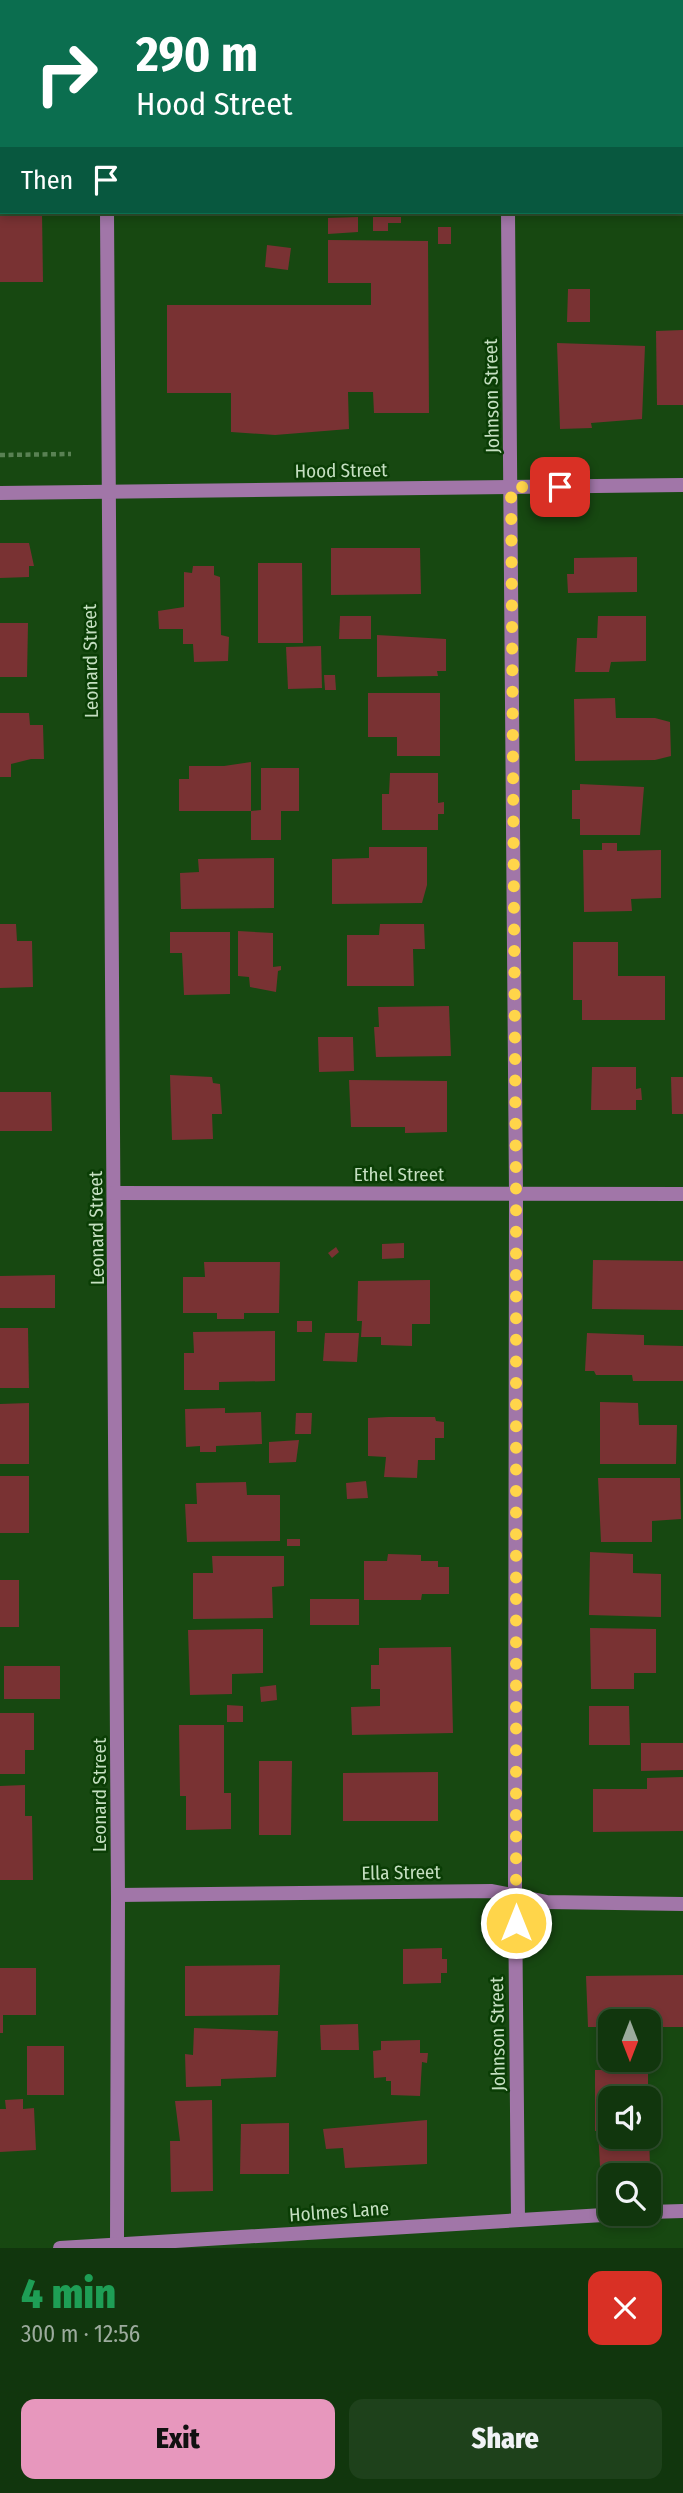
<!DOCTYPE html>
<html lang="en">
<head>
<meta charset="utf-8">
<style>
	:root { --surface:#11360d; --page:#1e411b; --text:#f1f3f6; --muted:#9cab9d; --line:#30502e; --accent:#e797bd }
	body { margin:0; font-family:"Fira Sans Condensed",sans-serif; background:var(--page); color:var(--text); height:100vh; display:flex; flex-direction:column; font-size:26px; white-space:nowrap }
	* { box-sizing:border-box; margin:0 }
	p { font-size:23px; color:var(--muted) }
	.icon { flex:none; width:38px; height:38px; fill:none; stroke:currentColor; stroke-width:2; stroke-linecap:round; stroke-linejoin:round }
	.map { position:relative; height:2248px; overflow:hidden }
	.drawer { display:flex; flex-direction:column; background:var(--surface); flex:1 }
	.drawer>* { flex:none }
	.top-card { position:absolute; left:0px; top:0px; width:684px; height:214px; box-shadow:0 4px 10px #0003,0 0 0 2px var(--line); background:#0b6e4f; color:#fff; overflow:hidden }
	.needle { width:46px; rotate:180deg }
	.tools { position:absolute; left:598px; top:2009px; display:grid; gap:14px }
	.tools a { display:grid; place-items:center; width:63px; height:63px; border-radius:14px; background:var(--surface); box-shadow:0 4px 10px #0003,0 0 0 2px var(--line); font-size:35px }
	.pin { position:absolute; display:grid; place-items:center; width:60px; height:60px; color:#fff; margin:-30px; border-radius:14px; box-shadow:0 4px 10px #0006 }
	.me { position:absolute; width:77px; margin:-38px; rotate:0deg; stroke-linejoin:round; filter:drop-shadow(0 0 5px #0008) }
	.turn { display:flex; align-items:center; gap:24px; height:147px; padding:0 21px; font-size:32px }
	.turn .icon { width:91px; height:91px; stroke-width:2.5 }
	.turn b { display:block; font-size:49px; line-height:60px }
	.then { display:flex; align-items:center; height:66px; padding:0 21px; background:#0003; gap:14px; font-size:26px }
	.round { display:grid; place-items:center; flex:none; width:74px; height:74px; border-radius:14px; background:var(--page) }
	.overview { display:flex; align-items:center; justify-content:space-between; height:119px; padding:0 21px }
	h1 { font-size:42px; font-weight:800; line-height:52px; color:#1e9e55 }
	.cta { display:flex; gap:14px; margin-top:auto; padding:14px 21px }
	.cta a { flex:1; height:80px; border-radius:14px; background:var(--accent); color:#111; font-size:28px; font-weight:800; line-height:80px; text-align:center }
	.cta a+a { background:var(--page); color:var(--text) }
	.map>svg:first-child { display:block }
	.building { fill:#793233 }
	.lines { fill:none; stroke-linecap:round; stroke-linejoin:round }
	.path { stroke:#598153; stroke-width:4.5; stroke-dasharray:5 3.5; stroke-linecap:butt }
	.minor { stroke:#a176a8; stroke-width:14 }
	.tertiary { stroke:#a176a8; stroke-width:14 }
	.route { stroke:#ffd54a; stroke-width:12; stroke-dasharray:0 21.6 }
	.labels { text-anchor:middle; stroke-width:5; stroke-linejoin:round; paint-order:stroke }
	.street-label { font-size:19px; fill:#c5dfc1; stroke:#0a3d05 }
</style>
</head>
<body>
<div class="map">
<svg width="683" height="2248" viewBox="0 0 683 2248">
	<rect width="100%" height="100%" fill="#174811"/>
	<!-- building -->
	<g class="building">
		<path d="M0 212H42L43 282H0Z"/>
		<path d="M358 217V232L328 234V218Z"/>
		<path d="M373 217H401V223H388V231H373Z"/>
		<rect x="438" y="227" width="13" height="17"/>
		<path d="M328 240 428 241 429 413H374L373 392H348L349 429 275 435 231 432V393H167V305H371V283H328Z"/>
		<path d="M267 245 291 248 288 270 265 267Z"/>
		<path d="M568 289H590V322H567Z"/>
		<path d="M683 330V405H657L656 331Z"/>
		<path d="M557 343 645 346 642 419 591 423 592 428 560 429Z"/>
		<path d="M0 543H29L34 566H29V577L0 578Z"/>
		<path d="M331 548H420L421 594 331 595Z"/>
		<path d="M637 557V592L568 593 567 574H574V558Z"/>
		<path d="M258 563H302L303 643H258Z"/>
		<path d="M193 566H214V575L220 577 221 635 229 637 228 661 194 662 193 644H183V629H159L158 611 184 607V572L192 573Z"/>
		<path d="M340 616H371V639H339Z"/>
		<path d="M598 616H646V661L611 662 609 672H575L577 638H597Z"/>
		<path d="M0 623H28L27 677H0Z"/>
		<path d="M377 635 446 639V671H437L438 676 377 677Z"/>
		<path d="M321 646 322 688 288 689 286 647Z"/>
		<path d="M324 675H335L336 690H325Z"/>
		<path d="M368 693H440V756H397V737H368Z"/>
		<path d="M615 698 616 718H655L670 722 671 756 655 760 575 761 574 699Z"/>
		<path d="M0 713H29L30 725H43L44 759H31L11 764V777H0Z"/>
		<path d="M251 762V811L261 810V768H299V811H281V840H251V811H179V779H189V766H224Z"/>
		<path d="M390 773H438V803L444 802V814H438V830H382V794H389Z"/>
		<path d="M580 784 644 787 640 835H580V819H572V790H580Z"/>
		<path d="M602 843H617V851L661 850V898L631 899 632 911 584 912 583 850H602Z"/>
		<path d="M369 847H427V885L422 903 332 904V859L369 858Z"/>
		<path d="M274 858V908L181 909 180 873 199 872 198 859Z"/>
		<path d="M0 924H16L17 941H32L33 987 0 988Z"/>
		<path d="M380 924H424L425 949H413L414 986H347V935H379Z"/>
		<path d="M238 931 273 933V967L281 966V970L278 971 276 992 250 987 249 977 238 976Z"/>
		<path d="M170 932H230V994L184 995 182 953H170Z"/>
		<path d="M573 942H618V976H665V1020H582V1000H573Z"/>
		<path d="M449 1006 451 1056 376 1057 374 1027H379L378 1007Z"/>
		<path d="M318 1037H353L354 1071 319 1072Z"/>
		<path d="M592 1067H636V1089L641 1088 642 1100H636V1110H591Z"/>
		<path d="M170 1075 212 1077 213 1083 220 1084 222 1114H212L213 1139 172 1140Z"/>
		<path d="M671 1077H683V1114H672Z"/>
		<path d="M349 1080 447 1081V1132L405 1133V1127H351Z"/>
		<path d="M0 1092H51L52 1131H0Z"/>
		<path d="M404 1243V1258L382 1259V1244Z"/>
		<path d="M336 1247 339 1252 332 1258 328 1253Z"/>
		<path d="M593 1260 683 1261V1310L592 1309Z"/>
		<path d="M204 1262H280L279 1313H244V1319H217V1313H183V1277H205Z"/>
		<path d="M55 1275V1308H0V1276Z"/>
		<path d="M430 1280V1324H412V1346L381 1345V1337H361L362 1321H357L358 1281Z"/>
		<rect x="297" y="1321" width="15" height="11"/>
		<path d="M0 1328H28L29 1388H0Z"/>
		<path d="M275 1331V1381L219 1382V1390H184V1353H194L193 1332Z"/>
		<path d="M325 1333H359L357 1362 323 1361Z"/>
		<path d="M587 1333 644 1335V1345L683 1346V1381H633L632 1375H596L594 1371H585Z"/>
		<path d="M600 1402 638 1403 639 1425H677L676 1464H600Z"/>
		<path d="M29 1403V1464H0V1404Z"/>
		<path d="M225 1408V1413L261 1412 262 1444 216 1446V1452H200V1446L186 1447 185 1409Z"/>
		<path d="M296 1413H312L311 1434H295Z"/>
		<path d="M388 1417H435L436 1421 444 1422V1438H435V1460H418L417 1478 384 1477 386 1457 368 1456V1418Z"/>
		<path d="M299 1440 296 1462 269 1463V1442Z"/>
		<rect x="0" y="1476" width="29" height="57"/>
		<path d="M598 1478H680L681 1519 652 1521V1542H601Z"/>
		<path d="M366 1481 368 1498 347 1499 346 1483Z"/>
		<path d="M246 1482 247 1495H280V1541L187 1542 185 1504H197L196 1483Z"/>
		<rect x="287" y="1539" width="13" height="7"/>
		<path d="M590 1552 633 1554V1573L661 1574V1617L589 1615Z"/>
		<path d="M388 1554 421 1555V1561H438V1567H449V1594H422L421 1600H364V1561H387Z"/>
		<path d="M212 1556H284V1586L272 1587 273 1618 193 1619V1573H213Z"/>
		<rect x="0" y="1580" width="19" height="47"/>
		<rect x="310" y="1599" width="49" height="26"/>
		<path d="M590 1628 656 1629V1673H634V1689H591Z"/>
		<path d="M263 1629V1673L232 1674V1694L190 1695 188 1630Z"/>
		<path d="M451 1647 453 1733 352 1735 351 1707 380 1706V1689H371V1665H379V1648Z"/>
		<rect x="4" y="1666" width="56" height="33"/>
		<path d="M276 1685 277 1700 261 1702 260 1687Z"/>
		<path d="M227 1705 243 1706V1722H227Z"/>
		<path d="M589 1706H629L630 1745H589Z"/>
		<path d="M0 1713H34V1750H25V1774H0Z"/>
		<path d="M179 1725H224V1793H231V1829L186 1830V1796H180Z"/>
		<path d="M641 1743H683V1770L641 1771Z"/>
		<path d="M259 1761H292L291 1835H259Z"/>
		<path d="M438 1772V1821H343V1773Z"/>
		<path d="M683 1777V1831L593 1832V1789H647V1778Z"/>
		<path d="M25 1785V1816H32L33 1880H0V1786Z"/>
		<path d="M442 1948V1959H447V1973H441V1983L403 1984V1949Z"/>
		<path d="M280 1965 278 2015 185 2016V1966Z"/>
		<path d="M0 1968H36V2015H3V2033H0Z"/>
		<path d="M683 1975V2027H649V2021H611V2027H588L586 1976Z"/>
		<path d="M358 2024 359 2050H321L320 2025Z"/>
		<path d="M194 2028 278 2031 276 2077 221 2079V2086L186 2087 185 2054 193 2055Z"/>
		<path d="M420 2040V2053H428L427 2063 422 2062 420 2096 391 2095V2081H386V2077L374 2078 373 2051 381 2050V2041Z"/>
		<rect x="27" y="2046" width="37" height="49"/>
		<path d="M595 2070H648V2098H611V2137H649L650 2165 600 2166 598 2131H595Z"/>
		<path d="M23 2099V2109L34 2108 36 2150 0 2152V2109H6L5 2100Z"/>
		<path d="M212 2100 213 2191 171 2192 170 2141H180L175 2101Z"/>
		<path d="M427 2120V2164L345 2168 343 2148 326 2149 323 2129Z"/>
		<path d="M289 2123V2174H240L241 2124Z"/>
	</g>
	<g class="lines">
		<!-- path -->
		<path class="path" d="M0 455 71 454"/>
		<!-- minor -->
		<g class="minor">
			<path d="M105 0V2"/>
			<path d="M505 0V2"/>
			<path d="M107 212C110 773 119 1335 118 1897 118 2013 117 2129 117 2244"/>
			<path d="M508 212 516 1194 515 1895 518 2219"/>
			<path d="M0 493 683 485"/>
			<path d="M114 1193 683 1194"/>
			<path d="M118 1895 492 1891 547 1902 683 1904"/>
		</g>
		<!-- tertiary -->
		<g class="tertiary">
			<path d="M649 2212 683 2211"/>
			<path d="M60 2248 620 2214"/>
		</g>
	</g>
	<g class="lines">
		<!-- route -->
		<path class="route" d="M516 1923V1194L511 487H560"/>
	</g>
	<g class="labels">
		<!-- street labels -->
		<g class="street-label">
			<text transform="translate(491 396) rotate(-91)" y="7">Johnson Street</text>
			<text transform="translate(341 470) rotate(-1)" y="7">Hood Street</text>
			<text transform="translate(90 661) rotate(-91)" y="7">Leonard Street</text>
			<text x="399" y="1181">Ethel Street</text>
			<text transform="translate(96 1228) rotate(-91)" y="7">Leonard Street</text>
			<text transform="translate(99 1795) rotate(-90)" y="7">Leonard Street</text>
			<text transform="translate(401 1872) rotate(-1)" y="7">Ella Street</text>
			<text transform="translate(497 2034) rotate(-91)" y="7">Johnson Street</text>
			<text transform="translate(339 2211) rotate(-4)" y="7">Holmes Lane</text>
		</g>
	</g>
</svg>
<div class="tools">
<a><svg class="needle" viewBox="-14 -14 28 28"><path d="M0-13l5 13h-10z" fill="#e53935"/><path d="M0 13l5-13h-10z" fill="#9cab9d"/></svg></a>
<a><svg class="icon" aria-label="sound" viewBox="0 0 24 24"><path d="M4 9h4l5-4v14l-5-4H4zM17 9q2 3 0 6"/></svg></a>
<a><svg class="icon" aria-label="search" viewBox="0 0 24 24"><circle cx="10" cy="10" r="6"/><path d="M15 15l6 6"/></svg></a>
</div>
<div class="pin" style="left:560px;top:487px;background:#d93025"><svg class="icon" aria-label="arrive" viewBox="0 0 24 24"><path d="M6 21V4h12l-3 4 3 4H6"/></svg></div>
<svg class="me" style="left:516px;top:1923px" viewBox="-20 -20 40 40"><circle r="17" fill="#ffd54a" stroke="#fff" stroke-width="3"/><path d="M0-11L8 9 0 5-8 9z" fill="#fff"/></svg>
<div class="top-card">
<div class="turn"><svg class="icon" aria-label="right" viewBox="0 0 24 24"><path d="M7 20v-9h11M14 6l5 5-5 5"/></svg><div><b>290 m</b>Hood Street</div></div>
<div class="then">Then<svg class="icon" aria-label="arrive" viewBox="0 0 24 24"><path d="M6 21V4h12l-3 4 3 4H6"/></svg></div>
</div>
</div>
<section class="drawer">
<div class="overview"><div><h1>4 min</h1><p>300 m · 12:56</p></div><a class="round" style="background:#d93025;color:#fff"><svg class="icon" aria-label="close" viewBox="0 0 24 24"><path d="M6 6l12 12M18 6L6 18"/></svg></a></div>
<div class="cta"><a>Exit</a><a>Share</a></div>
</section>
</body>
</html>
